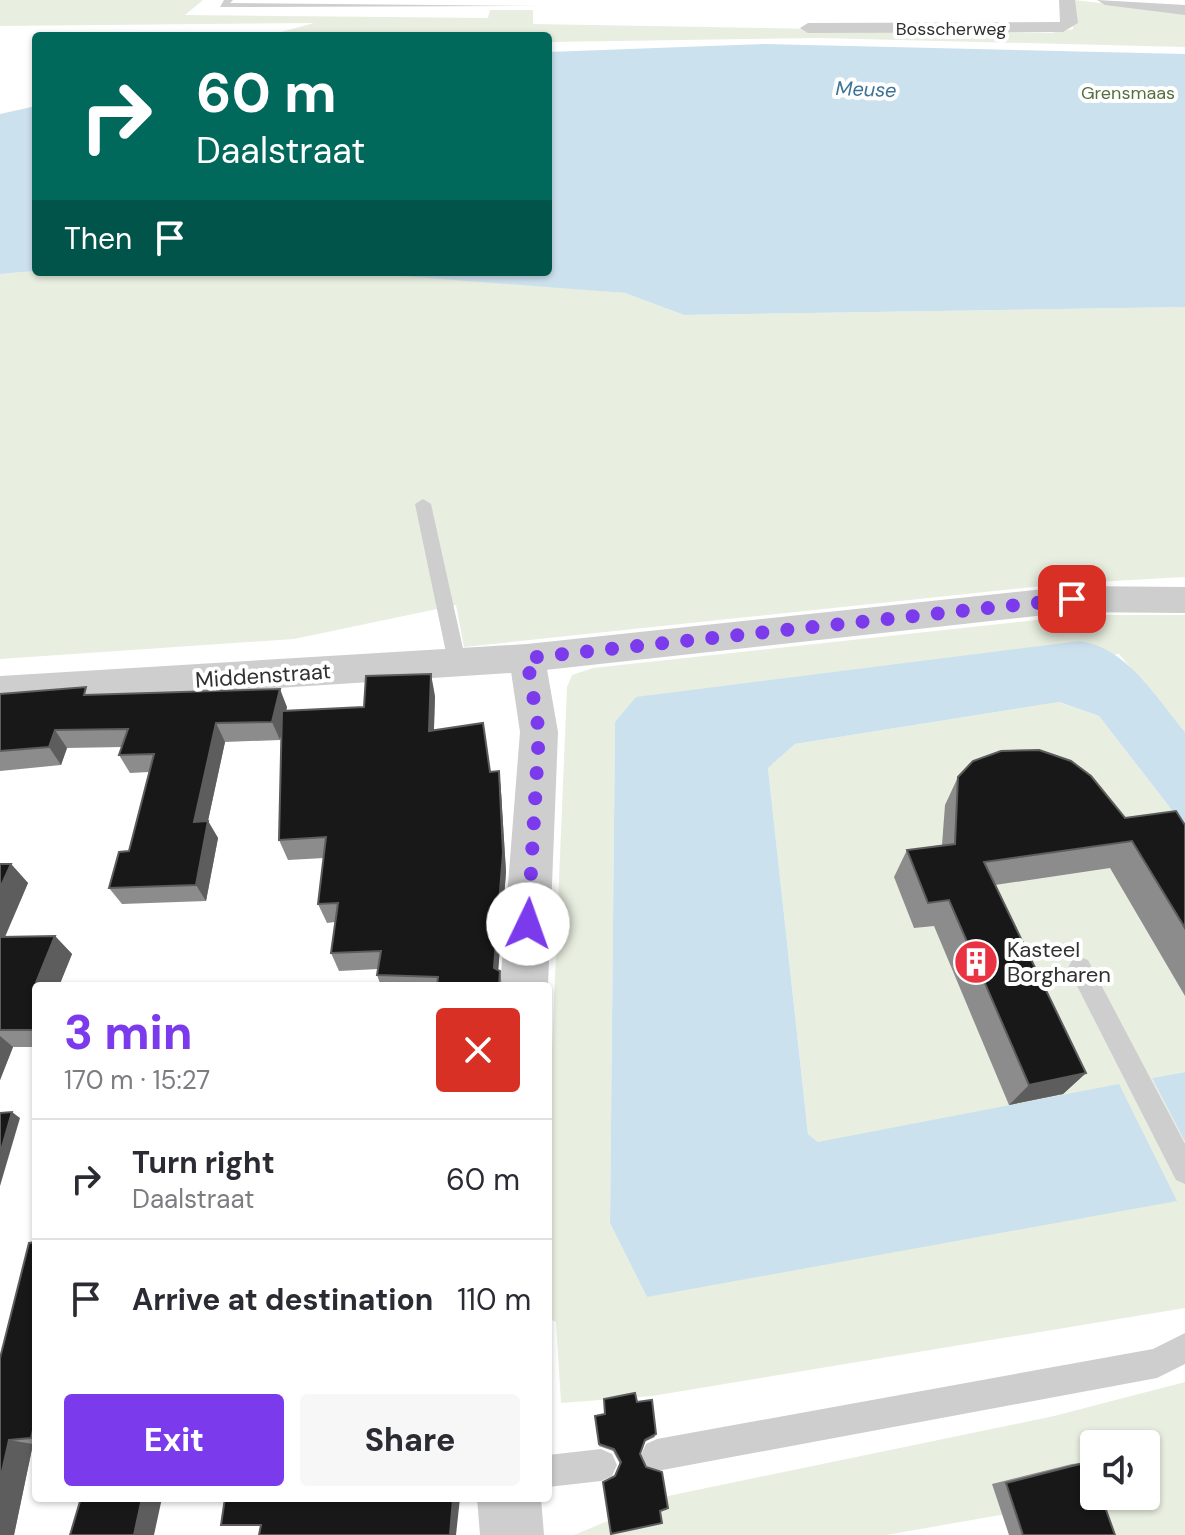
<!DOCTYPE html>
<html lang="en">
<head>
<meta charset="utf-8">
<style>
	:root { --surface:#fff; --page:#f7f7f7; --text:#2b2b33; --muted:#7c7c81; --line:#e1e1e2; --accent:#7c3aed }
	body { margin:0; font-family:"DM Sans",sans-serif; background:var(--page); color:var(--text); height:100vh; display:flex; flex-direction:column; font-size:30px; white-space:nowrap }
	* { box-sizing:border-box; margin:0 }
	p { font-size:26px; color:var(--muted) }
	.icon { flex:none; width:44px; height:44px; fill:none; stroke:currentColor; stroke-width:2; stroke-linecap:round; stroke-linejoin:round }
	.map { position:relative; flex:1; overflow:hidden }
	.sheet { position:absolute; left:32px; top:982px; width:520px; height:520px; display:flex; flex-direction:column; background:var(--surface); border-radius:8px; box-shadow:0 2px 6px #0004 }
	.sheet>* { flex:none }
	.guide { position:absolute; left:32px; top:32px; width:520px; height:244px; border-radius:8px; box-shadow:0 2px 6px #0004; background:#00695c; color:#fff; overflow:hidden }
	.buttons { position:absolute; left:1080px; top:1430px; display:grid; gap:16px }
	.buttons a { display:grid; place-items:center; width:80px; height:80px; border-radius:8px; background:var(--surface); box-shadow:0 2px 6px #0004; font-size:40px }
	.pin { position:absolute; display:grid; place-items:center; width:68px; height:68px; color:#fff; margin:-34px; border-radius:16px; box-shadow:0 4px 12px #0006 }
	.me { position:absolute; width:88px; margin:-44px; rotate:3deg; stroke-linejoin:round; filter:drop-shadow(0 0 6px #0008) }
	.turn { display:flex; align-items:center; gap:28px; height:168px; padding:0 32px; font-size:36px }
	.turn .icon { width:104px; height:104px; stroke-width:2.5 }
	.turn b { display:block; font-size:56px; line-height:68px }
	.then { display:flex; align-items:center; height:76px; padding:0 32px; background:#0003; gap:16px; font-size:30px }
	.round { display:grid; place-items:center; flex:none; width:84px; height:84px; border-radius:8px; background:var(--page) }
	.overview { display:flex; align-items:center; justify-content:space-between; height:136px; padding:0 32px }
	h1 { font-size:48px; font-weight:800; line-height:60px; color:var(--accent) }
	.cta { display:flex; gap:16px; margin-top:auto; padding:16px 32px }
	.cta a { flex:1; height:92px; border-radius:8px; background:var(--accent); color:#fff; font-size:32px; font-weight:800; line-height:92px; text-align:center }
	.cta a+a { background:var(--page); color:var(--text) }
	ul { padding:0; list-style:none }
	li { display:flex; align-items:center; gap:24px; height:120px; padding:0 32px; border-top:2px solid var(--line) }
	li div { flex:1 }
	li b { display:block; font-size:30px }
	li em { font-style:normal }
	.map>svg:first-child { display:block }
	.green { fill:#e8eee0; fill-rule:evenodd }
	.water { fill:#cce1ee }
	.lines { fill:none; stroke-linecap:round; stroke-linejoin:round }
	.service { fill:#cecece; fill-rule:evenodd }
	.minor { fill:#cecece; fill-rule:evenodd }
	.tertiary { fill:#cecece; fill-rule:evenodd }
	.wall { fill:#8c8c8c }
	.shaded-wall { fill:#5d5d5d }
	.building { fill:#181818; stroke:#5d5d5d; stroke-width:2 }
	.route { stroke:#7c3aed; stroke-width:14; stroke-dasharray:0 25.2 }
	.labels { text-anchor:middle; stroke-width:8; stroke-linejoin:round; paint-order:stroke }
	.far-street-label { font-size:18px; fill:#313131; stroke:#fff }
	.far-park-label { font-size:18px; fill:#556f3d; stroke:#fff }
	.far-water-label { font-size:20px; font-style:italic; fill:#3d7496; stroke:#fff }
	.street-label { font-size:22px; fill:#313131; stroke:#fff }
	.poi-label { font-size:22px; fill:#313131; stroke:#fff; text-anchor:start }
</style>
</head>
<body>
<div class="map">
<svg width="1185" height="1535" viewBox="0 0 1185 1535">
	<rect width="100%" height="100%" fill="#fff"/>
	<!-- green -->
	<g class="green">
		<path d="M0 0H203L185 15 488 18 490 10H533V24L1051 33 1073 29 1074 0 1185 13V47L820 38 548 42V36H266L314 23 0 26Z"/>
		<path d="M36 271 351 272 455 278 625 293 684 315 1185 307V577L1060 584 464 647 456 605 294 639 0 659V274Z"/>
		<path d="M1083 615H1185V732L1119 654 615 722 610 1223 647 1297 818 1142 808 1134 768 768 795 744 1058 702 1099 716 1185 827V1072L1152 1078 1185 1142V1308L652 1396 561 1403 556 1322 548 1318V1147L567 687 572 675 593 668Z"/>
		<path d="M1185 1382V1535H1014L1006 1514 886 1535H574L668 1496 1054 1416ZM1094 1444H1146V1496H1094Z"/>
	</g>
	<!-- water -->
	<g class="water">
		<path d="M765 44 1185 54V307L684 315 625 293 351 272H548V52Z"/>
		<path d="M36 106V271L0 274V114Z"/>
		<path d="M1080 641C1128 648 1155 697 1185 732V827L1099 716 1059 702 795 744 768 768 808 1134 818 1142 1119 1084 1177 1201 647 1297 610 1223 615 722 636 697Z"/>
		<path d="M1185 1072V1142L1152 1078Z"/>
	</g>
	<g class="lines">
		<!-- service -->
		<g class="service">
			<path d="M224 0H233L230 3 545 6 220 7Z"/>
			<path d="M423 499 431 504 466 662 457 669 448 662 415 504Z"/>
			<path d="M1080 957 1088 960 1185 1144V1184L1176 1180 1072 976 1068 968 1072 960Z"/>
			<path d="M1185 1333V1364L1157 1378 657 1471 646 1466 641 1455 646 1444 657 1439 1153 1349Z"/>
			<path d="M601 1449 612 1454 617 1465 612 1476 601 1481 548 1487V1455Z"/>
		</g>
		<!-- minor -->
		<g class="minor">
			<path d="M1059 0H1075L1078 23 1063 32 808 33 800 28 808 23 1060 22Z"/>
			<path d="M527 645 540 649 545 658 558 732 548 986H500L520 732 509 658 514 649Z"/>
			<path d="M477 1498H541L544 1535H480Z"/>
		</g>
		<!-- tertiary -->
		<g class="tertiary">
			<path d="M1097 0 1185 5V15L1105 5Z"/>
			<path d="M1072 586 1185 587V613L1072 612 527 672 0 706V676L527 644Z"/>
		</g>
	</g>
	<!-- wall -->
	<g class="wall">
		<path d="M0 694H91L287 707 286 711 364 707 435 696 434 730 490 772 499 771 501 792 506 872 498 970 500 971 502 986H381L377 975 378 969 339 971 331 953 335 922 327 923 318 904 324 858 288 860 279 840 282 731 280 740 225 742 208 821 218 838 206 901 122 904 109 888 129 851 149 772 130 773 119 755 122 747 67 748 61 765 0 771Z"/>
		<path d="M958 777 1125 818 1185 825V996L1110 868 995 885 1086 1073 1063 1094 1009 1105 934 926 914 928 894 877 907 850 942 845 945 805Z"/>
		<path d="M0 864H11L28 883 5 937 55 936 72 954 59 986H36V1047H13L0 1080Z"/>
		<path d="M36 1242V1443L33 1444 14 1535 0 1358Z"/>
		<path d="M604 1399 637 1402 655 1437 644 1442 615 1476 620 1464 613 1451 599 1446 595 1419 604 1414Z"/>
		<path d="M1088 1462 1115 1535H1009L992 1484 1072 1464Z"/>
	</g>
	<!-- shaded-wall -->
	<g class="shaded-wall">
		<path d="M431 674 435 696 433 752 429 731Z"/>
		<path d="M280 689 287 707 280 740 272 722Z"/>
		<path d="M216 723 225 742 204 839 194 822Z"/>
		<path d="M55 730 67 748 61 765 49 747Z"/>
		<path d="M499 771 501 792 506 872 497 986 494 968Z"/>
		<path d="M208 821 218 838 206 901 196 885Z"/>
		<path d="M11 864 28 883 0 948V888Z"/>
		<path d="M55 936 72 954 59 986H36V993L33 990Z"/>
		<path d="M0 1036 13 1047 0 1080Z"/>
		<path d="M1086 1073 1063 1094 1009 1105 1029 1085Z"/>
		<path d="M12 1112 20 1118 0 1186V1154Z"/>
		<path d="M36 1418V1439L31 1438Z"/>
		<path d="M9 1440 33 1444 14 1535H0V1480Z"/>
		<path d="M142 1498H162L154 1535H134Z"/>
		<path d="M453 1498H460L456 1535H450Z"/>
	</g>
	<!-- building -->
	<g class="building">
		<path d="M431 674 429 731 483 723 490 772 499 771 503 853 494 968 500 971 499 986H437L438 977 377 975 381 951 331 953 338 903 318 904 326 837 279 840 282 711 364 707 366 676Z"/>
		<path d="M86 687 84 695 280 689 272 722 216 723 194 822 208 821 196 885 109 888 119 852 129 851 154 754 119 755 128 729 55 730 49 747 0 751V694Z"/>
		<path d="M1039 750 1071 761 1091 776 1125 818 1176 811 1185 825V928L1132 841 984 862 1086 1073 1029 1085 949 900 928 903 907 850 955 844 958 777 973 761 1001 751Z"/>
		<path d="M0 864H11L0 888Z"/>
		<path d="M55 936 33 990H36V1030H0V937Z"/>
		<path d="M12 1112 0 1154V1113Z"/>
		<path d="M36 1242V1418L31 1438 9 1440 0 1480V1358L29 1243Z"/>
		<path d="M635 1393 637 1402 652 1400 656 1434 645 1440 640 1454 646 1467 662 1472 668 1508 660 1511 662 1523 611 1534 603 1482 615 1476 621 1462 614 1449 599 1444 595 1416 605 1414 604 1399Z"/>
		<path d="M1088 1462 1094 1478V1496H1101L1115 1535H1023L1006 1483Z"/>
		<path d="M81 1498H142L134 1535H70Z"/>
		<path d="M225 1498H453L450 1535H259L261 1525H221Z"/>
	</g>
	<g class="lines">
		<!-- route -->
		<path class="route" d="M528 924 539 732 527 658 1072 599"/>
	</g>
	<!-- icons -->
	<defs>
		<g id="building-disc" transform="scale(2.3)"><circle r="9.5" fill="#e93342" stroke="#fff"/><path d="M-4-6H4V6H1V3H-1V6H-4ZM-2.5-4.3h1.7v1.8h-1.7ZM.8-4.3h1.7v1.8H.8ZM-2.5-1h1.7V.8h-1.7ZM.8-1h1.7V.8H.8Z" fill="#fff"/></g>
	</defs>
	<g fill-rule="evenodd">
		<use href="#building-disc" x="976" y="962"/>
	</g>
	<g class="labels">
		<!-- far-street labels -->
		<g class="far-street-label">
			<text x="951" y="35">Bosscherweg</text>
		</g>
		<!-- far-park labels -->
		<g class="far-park-label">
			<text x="1128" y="99">Grensmaas</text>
		</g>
		<!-- far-water labels -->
		<g class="far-water-label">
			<text transform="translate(866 89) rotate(2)" y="7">Meuse</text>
		</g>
		<!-- street labels -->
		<g class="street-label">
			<text transform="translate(263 675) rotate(-4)" y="8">Middenstraat</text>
		</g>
		<!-- poi labels -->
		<g class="poi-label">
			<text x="1007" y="957">Kasteel<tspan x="1007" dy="25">Borgharen</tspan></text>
		</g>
	</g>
</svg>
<div class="buttons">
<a><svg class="icon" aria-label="sound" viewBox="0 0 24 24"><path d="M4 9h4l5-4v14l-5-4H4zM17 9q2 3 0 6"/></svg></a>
</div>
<div class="pin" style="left:1072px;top:599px;background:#d93025"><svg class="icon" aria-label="arrive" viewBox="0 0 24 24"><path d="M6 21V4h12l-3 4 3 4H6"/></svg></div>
<svg class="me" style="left:528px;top:924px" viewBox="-20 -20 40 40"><circle r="19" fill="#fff"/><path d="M0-13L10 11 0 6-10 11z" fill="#7c3aed"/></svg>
<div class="guide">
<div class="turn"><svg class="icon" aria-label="right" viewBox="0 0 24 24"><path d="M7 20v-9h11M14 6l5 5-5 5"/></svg><div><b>60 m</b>Daalstraat</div></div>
<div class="then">Then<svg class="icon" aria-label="arrive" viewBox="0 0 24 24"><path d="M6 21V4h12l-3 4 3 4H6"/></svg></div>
</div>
<section class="sheet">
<div class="overview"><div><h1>3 min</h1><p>170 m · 15:27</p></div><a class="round" style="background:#d93025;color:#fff"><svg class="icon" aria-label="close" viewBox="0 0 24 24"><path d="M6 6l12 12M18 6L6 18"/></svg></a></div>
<ul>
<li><svg class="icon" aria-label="right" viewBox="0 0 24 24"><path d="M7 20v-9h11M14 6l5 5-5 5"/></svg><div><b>Turn right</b><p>Daalstraat</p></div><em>60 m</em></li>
<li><svg class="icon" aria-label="arrive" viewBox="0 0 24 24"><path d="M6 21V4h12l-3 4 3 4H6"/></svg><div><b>Arrive at destination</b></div><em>110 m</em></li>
</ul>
<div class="cta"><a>Exit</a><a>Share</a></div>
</section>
</div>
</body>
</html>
